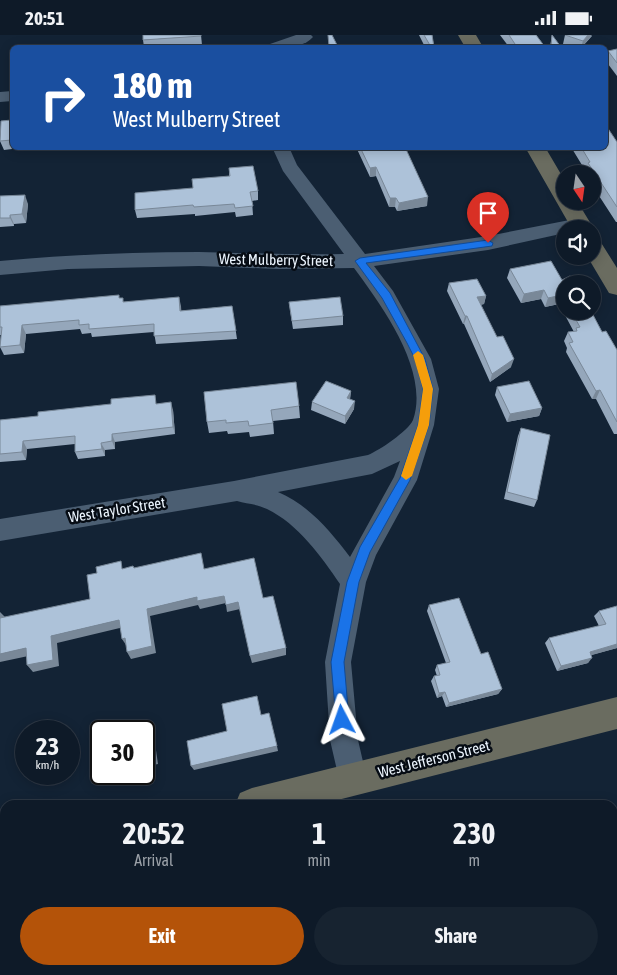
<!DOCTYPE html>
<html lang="en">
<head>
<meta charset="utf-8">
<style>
	:root { --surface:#0e1a28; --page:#172330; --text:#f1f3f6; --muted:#9ba1a8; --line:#2e3845; --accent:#b45309 }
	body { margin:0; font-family:"Asap Condensed",sans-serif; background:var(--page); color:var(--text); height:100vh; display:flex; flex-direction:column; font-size:19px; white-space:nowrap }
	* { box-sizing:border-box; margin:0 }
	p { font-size:16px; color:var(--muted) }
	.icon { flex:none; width:28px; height:28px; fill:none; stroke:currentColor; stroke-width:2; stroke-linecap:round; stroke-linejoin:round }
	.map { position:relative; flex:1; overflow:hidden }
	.details { position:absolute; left:0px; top:765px; width:618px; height:175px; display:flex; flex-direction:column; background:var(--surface); border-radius:15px 15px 0 0; box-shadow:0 2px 12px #0003,0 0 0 1px var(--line) }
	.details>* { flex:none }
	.top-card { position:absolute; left:10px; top:10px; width:598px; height:105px; border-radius:8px; box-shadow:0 2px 12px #0003,0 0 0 1px var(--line); background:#1a4fa0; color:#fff; overflow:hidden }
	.needle { width:32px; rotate:167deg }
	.tools { position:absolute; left:556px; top:130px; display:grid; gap:10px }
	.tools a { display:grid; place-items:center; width:45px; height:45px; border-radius:50%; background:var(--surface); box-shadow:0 2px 12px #0003,0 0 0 1px var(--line); font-size:25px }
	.speed { position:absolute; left:15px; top:685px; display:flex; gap:10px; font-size:25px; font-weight:700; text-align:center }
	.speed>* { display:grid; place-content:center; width:65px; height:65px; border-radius:50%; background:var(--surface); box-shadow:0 2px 12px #0003,0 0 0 1px var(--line); line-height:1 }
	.speed small { font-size:12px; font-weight:400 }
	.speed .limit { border:2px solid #111; border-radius:8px; background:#fff; color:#111 }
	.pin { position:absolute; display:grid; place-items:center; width:42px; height:42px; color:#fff; margin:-51px -21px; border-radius:50% 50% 50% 0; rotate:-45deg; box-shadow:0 0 5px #0007 }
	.pin .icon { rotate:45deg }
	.me { position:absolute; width:55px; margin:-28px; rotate:356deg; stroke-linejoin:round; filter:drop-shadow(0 0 4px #0008) }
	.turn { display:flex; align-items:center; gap:18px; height:105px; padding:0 20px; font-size:22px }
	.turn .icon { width:65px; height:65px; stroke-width:2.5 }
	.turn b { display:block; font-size:35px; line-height:42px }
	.eta { display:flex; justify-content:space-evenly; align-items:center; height:85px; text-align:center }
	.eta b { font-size:30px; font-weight:700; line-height:35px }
	.primary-button { display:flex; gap:10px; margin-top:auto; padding:10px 20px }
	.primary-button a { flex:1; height:58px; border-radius:30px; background:var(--accent); color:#fff; font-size:20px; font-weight:700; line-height:58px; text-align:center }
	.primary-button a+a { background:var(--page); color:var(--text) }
	.status { display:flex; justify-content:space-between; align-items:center; height:35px; padding:0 25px; background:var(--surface); direction:ltr }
	.status svg { height:14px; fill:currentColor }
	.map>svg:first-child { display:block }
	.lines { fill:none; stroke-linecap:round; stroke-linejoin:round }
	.street { fill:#4b5e72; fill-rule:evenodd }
	.secondary { fill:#6a6c60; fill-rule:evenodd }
	.wall { fill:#95a7bb }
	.shaded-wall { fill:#798898 }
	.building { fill:#adc2d9; stroke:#798898 }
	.route { fill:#1a73e8; stroke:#114b97 }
	.slow { fill:#f59e0b }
	.labels { text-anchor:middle; stroke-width:5; stroke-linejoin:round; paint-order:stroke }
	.street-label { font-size:15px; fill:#ecf5fe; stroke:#060c14 }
</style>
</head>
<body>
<div class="status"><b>20:51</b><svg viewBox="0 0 49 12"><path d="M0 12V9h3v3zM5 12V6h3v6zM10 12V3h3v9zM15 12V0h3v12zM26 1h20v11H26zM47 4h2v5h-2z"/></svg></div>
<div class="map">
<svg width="617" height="940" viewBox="0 0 617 940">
	<rect width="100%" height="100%" fill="#132335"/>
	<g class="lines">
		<!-- street -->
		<g class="street">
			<path d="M296 0H311L313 2C304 13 280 14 267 12L270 9Z"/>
			<path d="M12 56V66L0 67V57Z"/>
			<path d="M272 112H289L297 130 365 219 488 201 580 183 587 185 589 189 586 194H565V198L488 215 374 231 393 256 431 324 439 354 434 390 417 445 376 520 366 547 351 627 358 705 367 744 363 754 353 758 343 754 339 744 330 705 325 627 340 549C321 521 298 489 267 474 257 469 247 469 237 466L0 506V484L234 446 368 420C380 415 408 396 413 385 430 336 382 271 354 233L279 234 199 231 68 234 0 240V226C66 220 133 217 199 217 247 218 296 220 344 219L283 136ZM400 426 394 442 350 522C331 497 309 470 278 457L372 439Z"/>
		</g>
		<!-- secondary -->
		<g class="secondary">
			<path d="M458 0H476L483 12H465Z"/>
			<path d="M525 112H545L565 146V166H577L594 194 592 196V194H572Z"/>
			<path d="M592 203 600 206 617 233V260L609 258 587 221H592Z"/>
			<path d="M617 662V694L318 770H235L240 758 252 753Z"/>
			<path d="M5 816V852L0 853V817Z"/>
		</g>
	</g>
	<!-- wall -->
	<g class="wall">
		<path d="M201 0 202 10 164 12H144L143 5Z"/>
		<path d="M419 0H432L434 12H425Z"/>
		<path d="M500 0H536L545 12H509Z"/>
		<path d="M552 0 561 12H550Z"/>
		<path d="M565 0 592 1 582 12H573L563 9Z"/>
		<path d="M617 14V41L605 25 608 16Z"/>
		<path d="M12 85V112H28L4 115 0 106Z"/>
		<path d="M617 107V187H616L592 150V139H585L584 137 585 135 571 112H605Z"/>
		<path d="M356 112H405L427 171 397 176 395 172H389L376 141 370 142Z"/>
		<path d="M229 133 258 156V165L252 166 253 180 236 182 235 177 195 181V179L137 183 135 175 229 141Z"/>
		<path d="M0 161 28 169 26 188 14 189V191L0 192Z"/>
		<path d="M510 234 565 249V276H591L602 297 617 315V399H614L596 364H592L566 317 567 313 564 306 568 297H574L559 269 545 272 541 264 521 268 507 243Z"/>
		<path d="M449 248 486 261 484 269 480 270 511 332 490 347 464 289H463L447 256Z"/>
		<path d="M119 263 124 267 181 271V276L232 271 237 304 156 309 154 297 92 302 91 298 82 299 80 294 26 299 24 318 4 320 0 312 1 300H0V271Z"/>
		<path d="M289 267 343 281V290L293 294 290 275Z"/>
		<path d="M497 352 542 373 539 381 507 387 495 360Z"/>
		<path d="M351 356 350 364 354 374 345 389 311 375 312 367Z"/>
		<path d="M204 357 299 371 300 383 273 386 274 399 250 402 249 397 228 399 227 396 209 398 207 387Z"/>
		<path d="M158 369 173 375 175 399 115 407V414L105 415V421L78 424 75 417V409L27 414 26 425 0 427V385Z"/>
		<path d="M521 393 537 465 534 472 504 464 518 401Z"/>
		<path d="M429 570 481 619 502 654 498 659 446 672 442 661 437 663 431 646 434 641H437L435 635 437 630 446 628 427 576Z"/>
		<path d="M617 571V613L591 620 588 628 557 636 545 608 549 603 599 591 594 581 599 576Z"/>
		<path d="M394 935H428L429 940H386L385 937Z"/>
	</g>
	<!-- shaded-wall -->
	<g class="shaded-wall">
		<path d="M588 0H592L582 12H581L583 6Z"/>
		<path d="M376 132V141L370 142V133Z"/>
		<path d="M25 160 28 169 26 188 22 179Z"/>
		<path d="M428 162 427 171 397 176 399 168Z"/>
		<path d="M390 163H396L395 172H389Z"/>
		<path d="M10 180 14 189V191L10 183Z"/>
		<path d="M544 255 541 264 521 268 524 259Z"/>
		<path d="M562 260 559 269 545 272 548 263Z"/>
		<path d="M486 261 484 269 474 271 477 262Z"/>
		<path d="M179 262 181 271 182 285 180 276Z"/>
		<path d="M465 281H467L464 289H463Z"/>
		<path d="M22 290 26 299 24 318 20 310Z"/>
		<path d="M514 324 511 332 490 347 492 339Z"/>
		<path d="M600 355 596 364H592L596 356Z"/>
		<path d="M351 356 350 364 347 363Z"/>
		<path d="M355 366 354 374 345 389V381Z"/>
		<path d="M171 367 173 375 175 399 173 392Z"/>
		<path d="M542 373 539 381 507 387 510 379Z"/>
		<path d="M112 399 115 407V414L112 406Z"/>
		<path d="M23 406 27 414 26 425 22 417Z"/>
		<path d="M101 408 105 415V421L102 414Z"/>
		<path d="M224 561 226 568 200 574 198 570 150 581 156 618 131 624 127 617 147 574 197 562Z"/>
		<path d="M238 567 240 574 227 577 226 570Z"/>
		<path d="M0 577 6 583H0Z"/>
		<path d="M119 585 124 592 57 608 59 631 33 637 27 630 51 601Z"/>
		<path d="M125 603 126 610 122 604Z"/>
		<path d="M617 609V613L585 622 590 617Z"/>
		<path d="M26 613 33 620 0 627V619Z"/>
		<path d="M286 613V620L252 628 250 621Z"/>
		<path d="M592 623 588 628 557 636 561 631Z"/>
		<path d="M502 654 498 659 446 672 449 668Z"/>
		<path d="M445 657 442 661 437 663 439 658Z"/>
		<path d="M150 691 153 695 158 729 144 732V728Z"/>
		<path d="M277 711 278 716 194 735 191 731Z"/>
		<path d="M198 935H201L202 940H199Z"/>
	</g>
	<!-- building -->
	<g class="building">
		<path d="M143 0H201V1L143 5Z"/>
		<path d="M328 0H332L338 12H329Z"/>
		<path d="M424 0H432L434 12H431Z"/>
		<path d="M509 0H536L545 12H517Z"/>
		<path d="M552 0 561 12H551Z"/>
		<path d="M565 0H588L583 6Z"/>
		<path d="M617 14V28L608 16Z"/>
		<path d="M12 85V105L0 106 1 86Z"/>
		<path d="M605 89 617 107V172L588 128 590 127 581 112H605Z"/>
		<path d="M360 112H405L428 162 399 168 396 163H390L376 132 370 133Z"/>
		<path d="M253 131 258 156 250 157 253 171 235 173 234 169 194 172 193 170 135 175V158L193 153 192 144 230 141 229 133Z"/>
		<path d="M25 160 22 179 10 180V183H0V161Z"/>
		<path d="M551 226 562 245 570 241 573 243 576 249H565V265L562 260 548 263 544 255 524 259 510 234Z"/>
		<path d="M477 244 486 261 477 262 497 302 503 301 514 324 492 339 467 281H465L449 248Z"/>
		<path d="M119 260V263H123V267L179 262 180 276 232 271 236 296 154 301V289L89 294V289L79 290V285L22 290 20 310 0 312 2 292H0V271Z"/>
		<path d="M340 262 343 281 292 286 289 267Z"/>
		<path d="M571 276H591L602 297 606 296 617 315V387L600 355 596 356 569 308 573 307 568 297 577 296 576 293 580 292Z"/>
		<path d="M326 346 351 356 347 363 355 366 345 381 312 367Z"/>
		<path d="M529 346 542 373 510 379 497 352Z"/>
		<path d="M296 347 299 371 271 375 273 388 249 391 248 386 226 388V385L207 387 204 357Z"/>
		<path d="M155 360 156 369 171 367 173 392 112 399V406L101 408 102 414 75 417V401L23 406 22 417 0 419V385L38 381V377L111 369V364Z"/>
		<path d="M521 393 550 400 537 465 507 457Z"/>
		<path d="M201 518 204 534 254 523 263 563 273 561 286 613 250 621 238 567 226 570 224 561 197 566V562L147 574 152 611 127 617 125 603 122 604 119 585 51 601 53 625 27 630 26 613 0 619V583L90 564 87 540 97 538 96 532 121 526 122 534 133 531 134 533Z"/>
		<path d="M459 563 481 619 488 617 502 654 449 668 445 657 439 658 434 641 440 640 437 630 450 627 429 570Z"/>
		<path d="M617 571V609L590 617 592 623 561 631 549 603 606 589 599 576Z"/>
		<path d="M257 661 261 680 269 678 277 711 191 731 187 706 227 696 222 669Z"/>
		<path d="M150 691 155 725 144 728V696H127Z"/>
		<path d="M126 935H198L199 940H127Z"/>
		<path d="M248 935H334L335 940H249Z"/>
		<path d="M397 935H428L429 940H387V938Z"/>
	</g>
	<!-- route -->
	<path class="route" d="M488 205 493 208 492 211 366 228 390 258 425 324 433 354 429 390 410 445 370 517 359 547 344 627 349 685 347 690 342 692 338 690 336 685 331 627 347 547 360 512 400 443 418 390 423 354 415 324 407 308 382 263 355 226 360 223Z"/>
	<!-- slow -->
	<path class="slow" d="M418 316 423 320 433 354 429 390 412 441 406 445 401 441 418 390 423 354 413 320Z"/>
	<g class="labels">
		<!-- street labels -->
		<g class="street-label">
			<text transform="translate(276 225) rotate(1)" y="5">West Mulberry Street</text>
			<text transform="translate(117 475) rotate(-9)" y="5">West Taylor Street</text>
			<text transform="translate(434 724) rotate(-14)" y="5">West Jefferson Street</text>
		</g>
	</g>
</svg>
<div class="tools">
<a><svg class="needle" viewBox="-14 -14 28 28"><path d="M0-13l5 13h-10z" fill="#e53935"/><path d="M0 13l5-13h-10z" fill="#9ba1a8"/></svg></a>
<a><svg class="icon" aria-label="sound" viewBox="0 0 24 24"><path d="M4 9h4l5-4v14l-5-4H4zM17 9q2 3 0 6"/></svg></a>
<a><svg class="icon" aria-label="search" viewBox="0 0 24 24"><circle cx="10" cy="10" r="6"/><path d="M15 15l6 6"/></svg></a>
</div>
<div class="speed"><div>23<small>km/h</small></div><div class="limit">30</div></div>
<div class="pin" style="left:488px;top:208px;background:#d93025"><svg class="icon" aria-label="arrive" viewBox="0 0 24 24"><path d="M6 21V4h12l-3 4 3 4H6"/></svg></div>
<svg class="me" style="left:342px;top:685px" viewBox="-20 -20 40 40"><path d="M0-17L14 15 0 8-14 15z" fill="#1a73e8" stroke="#fff" stroke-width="4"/></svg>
<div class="top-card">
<div class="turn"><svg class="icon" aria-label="right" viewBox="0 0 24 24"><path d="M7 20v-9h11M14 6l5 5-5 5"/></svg><div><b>180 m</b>West Mulberry Street</div></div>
</div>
<section class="details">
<div class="eta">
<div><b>20:52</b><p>Arrival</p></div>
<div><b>1</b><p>min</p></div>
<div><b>230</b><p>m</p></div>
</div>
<div class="primary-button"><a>Exit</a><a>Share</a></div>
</section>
</div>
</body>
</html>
